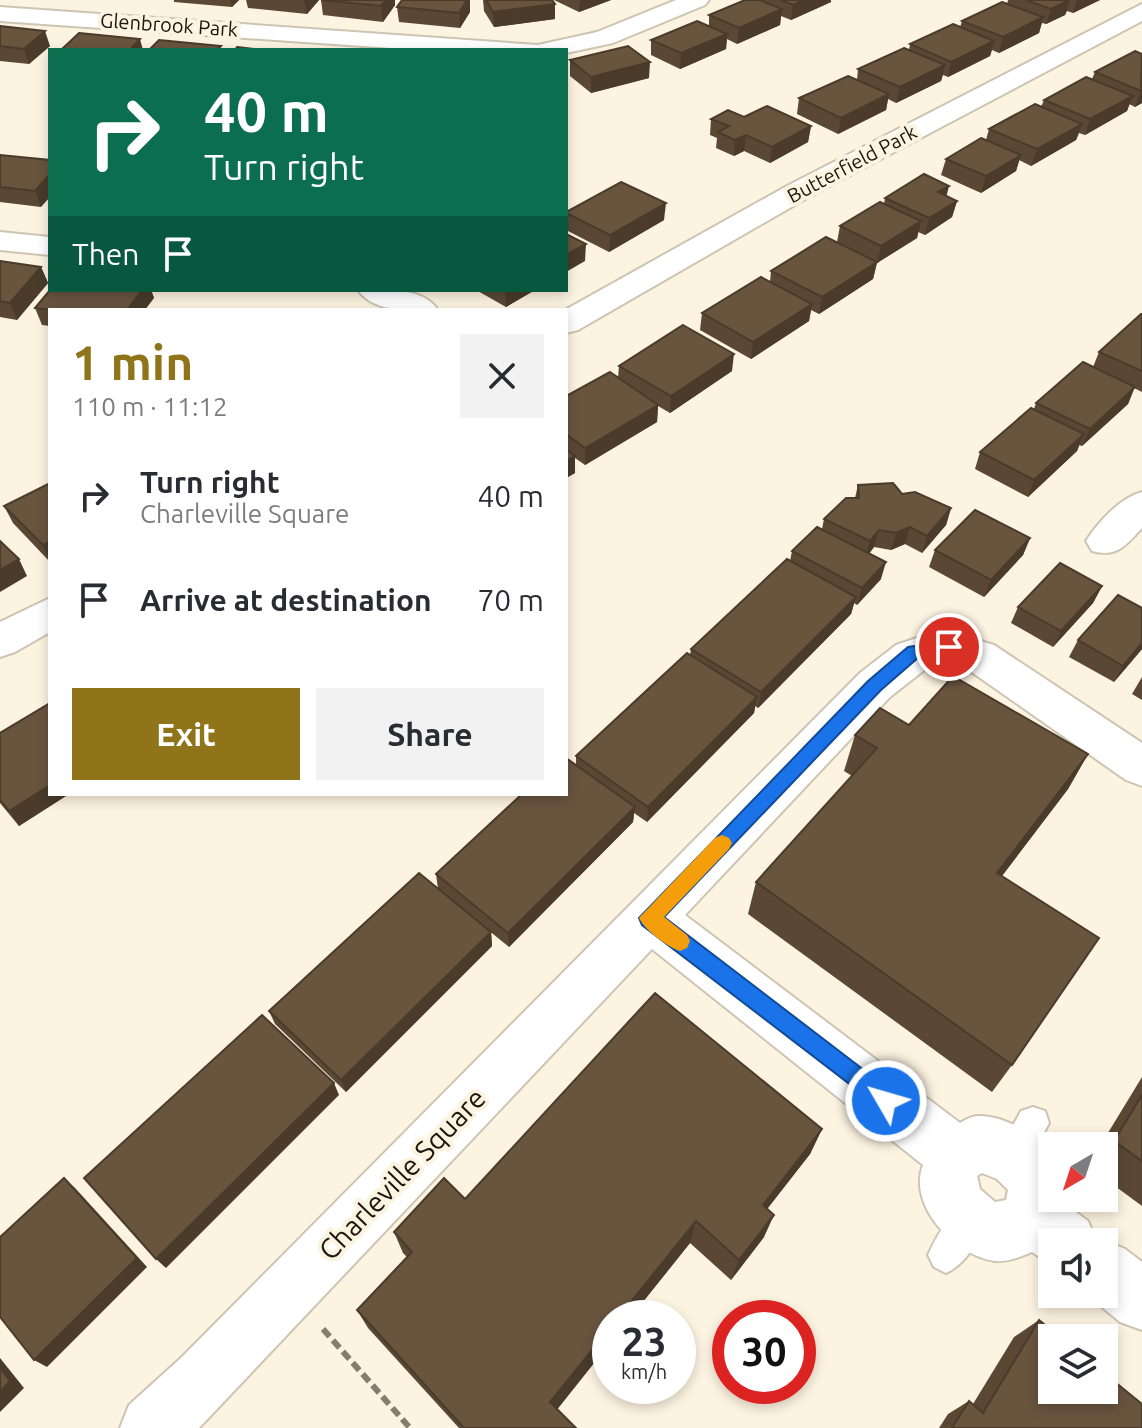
<!DOCTYPE html>
<html lang="en">
<head>
<meta charset="utf-8">
<style>
	:root { --surface:#fff; --page:#f2f2f3; --text:#2b2b33; --muted:#7c7c81; --accent:#8f7419 }
	body { margin:0; font-family:Ubuntu,sans-serif; background:var(--page); color:var(--text); height:100vh; display:flex; flex-direction:column; font-size:30px; white-space:nowrap }
	* { box-sizing:border-box; margin:0 }
	p { font-size:26px; color:var(--muted) }
	.icon { flex:none; width:44px; height:44px; fill:none; stroke:currentColor; stroke-width:2; stroke-linecap:round; stroke-linejoin:round }
	.map { position:relative; flex:1; overflow:hidden }
	.panel { position:absolute; left:48px; top:308px; width:520px; height:488px; display:flex; flex-direction:column; background:var(--surface); border-radius:0px; box-shadow:0 4px 12px #0003 }
	.panel>* { flex:none }
	.banner { position:absolute; left:48px; top:48px; width:520px; height:244px; border-radius:0px; box-shadow:0 4px 12px #0003; background:#0b6e4f; color:#fff; overflow:hidden }
	.needle { width:52px; rotate:219deg }
	.controls { position:absolute; left:1038px; top:1132px; display:grid; gap:16px }
	.controls a { display:grid; place-items:center; width:80px; height:80px; border-radius:0px; background:var(--surface); box-shadow:0 4px 12px #0003; font-size:40px }
	.speed { position:absolute; left:592px; top:1300px; display:flex; gap:16px; font-size:40px; font-weight:700; text-align:center }
	.speed>* { display:grid; place-content:center; width:104px; height:104px; border-radius:50%; background:var(--surface); box-shadow:0 4px 12px #0003; line-height:1 }
	.speed small { font-size:20px; font-weight:400 }
	.speed .limit { border:12px solid #d22; background:#fff; color:#111 }
	.pin { position:absolute; display:grid; place-items:center; width:68px; height:68px; color:#fff; margin:-34px; border:4px solid #fff; border-radius:50%; box-shadow:0 2px 8px #0007 }
	.me { position:absolute; width:88px; margin:-44px; rotate:308deg; stroke-linejoin:round; filter:drop-shadow(0 0 6px #0008) }
	.turn { display:flex; align-items:center; gap:28px; height:168px; padding:0 24px; font-size:36px }
	.turn .icon { width:104px; height:104px; stroke-width:2.5 }
	.turn b { display:block; font-size:56px; line-height:68px }
	.then { display:flex; align-items:center; height:76px; padding:0 24px; background:#0003; gap:16px; font-size:30px }
	.round { display:grid; place-items:center; flex:none; width:84px; height:84px; border-radius:0px; background:var(--page) }
	.head { display:flex; align-items:center; justify-content:space-between; height:136px; padding:0 24px }
	h1 { font-size:48px; font-weight:700; line-height:60px; color:var(--accent) }
	.button { display:flex; gap:16px; margin-top:auto; padding:16px 24px }
	.button a { flex:1; height:92px; border-radius:0px; background:var(--accent); color:#fff; font-size:32px; font-weight:700; line-height:92px; text-align:center }
	.button a+a { background:var(--page); color:var(--text) }
	ul { padding:0; list-style:none }
	li { display:flex; align-items:center; gap:24px; height:104px; padding:0 24px }
	li div { flex:1 }
	li b { display:block; font-size:30px }
	li em { font-style:normal }
	.map>svg:first-child { display:block }
	.lines { fill:none; stroke-linecap:round; stroke-linejoin:round }
	.lane-casing { stroke:#cec4b3; stroke-width:4 }
	.street-casing { stroke:#cec4b3; stroke-width:4 }
	.path { stroke:#847e71; stroke-width:6; stroke-dasharray:10 5; stroke-linecap:butt }
	.lane { fill:#fff; fill-rule:evenodd }
	.street { fill:#fff; fill-rule:evenodd }
	.wall { fill:#5a4835 }
	.shaded-wall { fill:#4a3b2b }
	.building { fill:#69543e; stroke:#4a3b2b; stroke-width:2 }
	.route { fill:#1a73e8; stroke:#114b97; stroke-width:2 }
	.slow { fill:#f59e0b }
	.labels { text-anchor:middle; stroke-width:8; stroke-linejoin:round; paint-order:stroke }
	.far-street-label { font-size:20px; fill:#1a1710; stroke:#fdf3e1 }
	.near-street-label { font-size:28px; fill:#1a1710; stroke:#fdf3e1 }
</style>
</head>
<body>
<div class="map">
<svg width="1142" height="1428" viewBox="0 0 1142 1428">
	<rect width="100%" height="100%" fill="#fdf3e1"/>
	<g class="lines">
		<!-- lane casing -->
		<g class="lane-casing">
			<g id="lane">
				<path d="M1033 1107 1045 1111 1049 1123 1026 1166 1014 1171 1002 1166 997 1154 1021 1111Z"/>
				<path d="M970 1203 982 1208 987 1220C979 1240 966 1264 946 1273L934 1267 928 1255C937 1235 950 1211 970 1203Z"/>
			</g>
		</g>
		<!-- street casing -->
		<g class="street-casing">
			<g id="street">
				<path d="M676 0H709L705 5 613 43 566 53V50H420L0 21V7L538 45 597 32Z"/>
				<path d="M1142 4V21L807 198 578 330 566 333 565 310 787 186Z"/>
				<path d="M0 232 50 237V255L0 250Z"/>
				<path d="M358 290C384 290 422 286 438 310 413 310 375 314 358 290Z"/>
				<path d="M1142 492V528C1126 545 1117 558 1092 551L1086 541C1098 522 1120 498 1142 492Z"/>
				<path d="M50 598V632L15 652 0 657V622Z"/>
				<path d="M932 633 960 635 994 645 1142 743V786L1126 780 966 668 932 664 890 697 685 915 960 1123C965 1120 972 1116 978 1116 1003 1115 1039 1135 1052 1156V1198H1066L1065 1204 1088 1221 1097 1242H1052V1265L1032 1252C1019 1257 1009 1262 995 1261 956 1256 907 1206 923 1165L652 949 199 1428H120L129 1405 182 1357 860 673 896 645ZM982 1173 997 1179 1008 1190 1006 1200 995 1202 980 1189 977 1176Z"/>
				<path d="M1104 1240 1125 1249 1142 1262V1330L1120 1322 1086 1294H1104V1242H1099Z"/>
			</g>
		</g>
		<!-- path -->
		<path class="path" d="M323 1329 410 1428"/>
		<!-- lane -->
		<use href="#lane" class="lane"/>
		<!-- street -->
		<use href="#street" class="street"/>
	</g>
	<!-- wall -->
	<g class="wall">
		<path d="M174 0H239L232 7 174 2Z"/>
		<path d="M246 0H319L307 14 248 8Z"/>
		<path d="M321 0H395V5L383 22 323 15Z"/>
		<path d="M402 0H470V12L460 28 399 22 397 7Z"/>
		<path d="M483 0H552L555 19 494 27 484 11Z"/>
		<path d="M554 0H611L579 12Z"/>
		<path d="M762 0H831V2L791 20 781 16 780 25 737 44 727 39 726 49 680 69 651 55V40L709 26V15L762 1Z"/>
		<path d="M1008 0H1100L1073 13 1067 11 1065 15 1046 24 1042 23 1039 33 999 53 992 50 990 56 948 77 943 75 941 81 896 103 888 99 886 110 838 134 797 114 799 98 857 80 858 69 909 50 910 44 960 27 962 21 1007 4Z"/>
		<path d="M0 26 50 46 29 64 0 61Z"/>
		<path d="M1142 54V103L1135 107 1129 104 1127 111 1085 135 1079 133 1076 140 1031 166 1019 160 1016 171 981 193 941 175 946 159 986 140 989 129 1041 107 1044 100 1092 79 1095 72Z"/>
		<path d="M570 60 649 78 591 93 570 76Z"/>
		<path d="M744 117 811 126 808 142 770 163 744 151 734 156 716 148 717 138 710 135 711 119Z"/>
		<path d="M0 155 50 160 41 207 0 202Z"/>
		<path d="M946 196 957 201 952 217 925 235 918 232 917 238 877 263 873 279 819 314 811 310 809 321 751 359 700 330 702 313 770 282 771 271 837 242 840 226 884 204 885 198Z"/>
		<path d="M566 212 664 220 609 252 566 230Z"/>
		<path d="M0 261 41 267 48 283 17 320 0 317Z"/>
		<path d="M50 290H151L154 298 50 310V326L42 325 35 308Z"/>
		<path d="M476 290H535L506 307Z"/>
		<path d="M1142 314V392L1134 388 1128 404 1082 446 1079 445 1077 451 1028 497 975 469 980 452 1034 409 1036 403 1093 367 1099 352Z"/>
		<path d="M619 366 732 371 670 413 658 406 657 422 585 465 575 458V473L566 478V396L618 378Z"/>
		<path d="M50 483V562L13 523 4 506Z"/>
		<path d="M858 485 902 494 951 508 946 525 922 553 905 544 891 550 874 547 869 554 881 579 857 605 854 603 851 614 758 708 755 706 754 713 647 822 634 813 633 822 509 947 438 889 436 874 576 766V756L690 655 691 649 790 561 792 551 822 529 824 519 855 498Z"/>
		<path d="M1030 538 1023 555 984 597 929 567 935 550Z"/>
		<path d="M1102 586 1093 603 1053 647 1011 623 1018 607Z"/>
		<path d="M1078 640 1142 649 1114 682 1069 657Z"/>
		<path d="M1142 677V700L1132 694Z"/>
		<path d="M909 725 1088 754 1068 789 1002 876 1012 1065 992 1092 748 914 756 882 852 776 844 771 855 735Z"/>
		<path d="M0 733 50 794H69L19 826 0 803Z"/>
		<path d="M491 932 492 946 346 1092 275 1024 269 1011Z"/>
		<path d="M1142 1077V1206L1104 1178V1146H1100Z"/>
		<path d="M822 1129 810 1154 767 1209 764 1237 731 1280 690 1243 630 1318H610V1343L557 1409 576 1428H459L368 1328 357 1310 407 1257 403 1253 394 1232 465 1199Z"/>
		<path d="M1039 1320 1142 1428H939L948 1414 969 1401 973 1404 1014 1337Z"/>
	</g>
	<!-- shaded-wall -->
	<g class="shaded-wall">
		<path d="M230 0H239L232 7Z"/>
		<path d="M304 0H319L307 14Z"/>
		<path d="M386 0H395V5L383 22 381 6Z"/>
		<path d="M467 0H470V12L460 28 459 13Z"/>
		<path d="M580 0H611L579 12Z"/>
		<path d="M804 0H831V2L791 20 793 5Z"/>
		<path d="M1070 0 1065 15 1046 24 1051 9Z"/>
		<path d="M1077 0H1100L1073 13Z"/>
		<path d="M555 4V19L494 27 493 12Z"/>
		<path d="M782 9 780 25 737 44 739 28Z"/>
		<path d="M1043 17 1039 33 999 53 1003 37Z"/>
		<path d="M45 31 50 46 29 64 24 49Z"/>
		<path d="M727 34 726 49 680 69 681 53Z"/>
		<path d="M140 39 143 50H130Z"/>
		<path d="M994 41 990 56 948 77 951 62Z"/>
		<path d="M650 62 649 78 591 93V77Z"/>
		<path d="M945 65 941 81 896 103 900 87Z"/>
		<path d="M1142 90V103L1135 107 1141 91Z"/>
		<path d="M889 94 886 110 838 134 841 118Z"/>
		<path d="M1133 96 1127 111 1085 135 1090 119Z"/>
		<path d="M1082 124 1076 140 1031 166 1037 149Z"/>
		<path d="M811 126 808 142 770 163 772 147Z"/>
		<path d="M746 135 744 151 734 156 735 140Z"/>
		<path d="M1021 155 1016 171 981 193 986 176Z"/>
		<path d="M50 174V197L41 207 35 191Z"/>
		<path d="M949 186 945 202 938 192Z"/>
		<path d="M957 201 952 217 925 235 929 218Z"/>
		<path d="M666 203 664 220 609 252 610 235Z"/>
		<path d="M921 221 917 238 877 263 881 246Z"/>
		<path d="M586 244 585 261 566 272V255Z"/>
		<path d="M877 262 873 279 819 314 822 297Z"/>
		<path d="M41 267 48 283 17 320 10 303Z"/>
		<path d="M142 290H151L154 298 145 310H127Z"/>
		<path d="M505 290H535L506 307Z"/>
		<path d="M812 304 809 321 751 359 753 342Z"/>
		<path d="M734 354 732 371 670 413 671 396Z"/>
		<path d="M1135 387 1128 404 1082 446 1090 429Z"/>
		<path d="M658 405 657 422 585 465V448Z"/>
		<path d="M1084 434 1077 451 1028 497 1034 480Z"/>
		<path d="M575 456V473L566 478V461Z"/>
		<path d="M951 508 946 525 922 553 927 536Z"/>
		<path d="M910 527 905 544 891 550 896 533Z"/>
		<path d="M879 530 874 547 865 558 870 541Z"/>
		<path d="M1030 538 1023 555 984 597 991 580Z"/>
		<path d="M50 542V561L43 545Z"/>
		<path d="M19 559 27 576 0 592V570Z"/>
		<path d="M886 562 881 579 857 605 862 588Z"/>
		<path d="M1102 586 1093 603 1053 647 1061 631Z"/>
		<path d="M856 597 851 614 758 708 761 692Z"/>
		<path d="M1142 643V649L1114 682 1123 666Z"/>
		<path d="M757 697 754 713 647 822 648 807Z"/>
		<path d="M1088 754 1068 789 979 906 997 873Z"/>
		<path d="M50 785V794H69L19 826 9 811Z"/>
		<path d="M635 807 633 822 509 947 508 933Z"/>
		<path d="M491 932 492 946 346 1092 341 1080Z"/>
		<path d="M334 1083 339 1095 166 1268 156 1259Z"/>
		<path d="M822 1129 810 1154 753 1227 763 1205Z"/>
		<path d="M64 1178 75 1188 147 1267 47 1367 34 1360Z"/>
		<path d="M774 1215 764 1237 731 1280 739 1260Z"/>
		<path d="M696 1221 690 1243 630 1318H618Z"/>
		<path d="M610 1328V1343L552 1416 550 1402Z"/>
		<path d="M0 1358 24 1388 0 1412Z"/>
	</g>
	<!-- building -->
	<g class="building">
		<path d="M321 0H386L381 6Z"/>
		<path d="M402 0H467L459 13 397 7Z"/>
		<path d="M486 0H552L555 4 493 12Z"/>
		<path d="M745 0H760L782 9 739 28 709 15Z"/>
		<path d="M781 0H804L793 5Z"/>
		<path d="M1026 0H1069L1051 9Z"/>
		<path d="M1002 2 1043 17 1003 37 962 21Z"/>
		<path d="M697 21 727 34 681 53 651 40Z"/>
		<path d="M953 24 994 41 951 62 910 44Z"/>
		<path d="M0 26 45 31 24 49 0 46Z"/>
		<path d="M79 33 140 39 130 50H61Z"/>
		<path d="M159 40 221 46 217 50H149Z"/>
		<path d="M628 46 650 62 591 77 570 60Z"/>
		<path d="M237 47 263 50H235Z"/>
		<path d="M904 48 945 65 900 87 858 69Z"/>
		<path d="M1135 51 1142 54 1141 91 1095 72Z"/>
		<path d="M848 76 889 94 841 118 799 98Z"/>
		<path d="M1086 77 1133 96 1090 119 1044 100Z"/>
		<path d="M1035 104 1082 124 1037 149 989 129Z"/>
		<path d="M767 106 811 126 772 147 746 135 735 140 718 132 729 126 711 119 728 110 744 117Z"/>
		<path d="M981 138 1021 155 986 176 946 159Z"/>
		<path d="M0 155 50 160V174L35 191 0 187Z"/>
		<path d="M924 174 949 186 938 192 957 201 929 218 885 198Z"/>
		<path d="M621 182 666 203 610 235 566 213V212Z"/>
		<path d="M880 202 921 221 881 246 840 226Z"/>
		<path d="M566 234 586 244 566 255Z"/>
		<path d="M826 237 877 262 822 297 771 271Z"/>
		<path d="M0 261 41 267 10 303 0 301Z"/>
		<path d="M761 277 812 304 753 342 702 313Z"/>
		<path d="M50 290H142L127 310H54L35 308Z"/>
		<path d="M1141 314H1142V371L1099 352Z"/>
		<path d="M683 325 734 354 671 396 619 366Z"/>
		<path d="M1083 362 1135 387 1090 429 1036 403Z"/>
		<path d="M610 372 658 405 585 448 566 434V396Z"/>
		<path d="M1031 408 1084 434 1034 480 980 452Z"/>
		<path d="M566 449 575 456 566 461Z"/>
		<path d="M50 483V542L43 545 4 506Z"/>
		<path d="M893 483 902 494 915 492 951 508 927 536 910 527 896 533 879 530 870 541 824 519 846 498H859L858 485Z"/>
		<path d="M975 510 1030 538 991 580 935 550Z"/>
		<path d="M817 527 886 562 862 588 792 551Z"/>
		<path d="M0 541 19 559 0 570Z"/>
		<path d="M787 559 856 597 761 692 691 649Z"/>
		<path d="M1060 563 1102 586 1061 631 1018 607Z"/>
		<path d="M1118 595 1142 608V643L1123 666 1078 640Z"/>
		<path d="M687 653 757 697 648 807 576 756Z"/>
		<path d="M953 676 1088 754 997 873 1099 938 1012 1065 756 882 877 748 855 735 880 708 909 725Z"/>
		<path d="M50 703V785L9 811 0 800V733Z"/>
		<path d="M566 758 635 807 508 933 436 874 522 794H566Z"/>
		<path d="M419 873 491 932 341 1080 269 1011Z"/>
		<path d="M655 993 822 1129 763 1205 774 1215 739 1260 696 1221 618 1318H610V1328L550 1402 576 1428H464L357 1310 412 1252 394 1232 444 1178 465 1199Z"/>
		<path d="M262 1015 334 1083 156 1259 84 1178Z"/>
		<path d="M1142 1095V1161L1114 1141Z"/>
		<path d="M64 1178 137 1258 34 1360 0 1317V1237Z"/>
		<path d="M1039 1320 1061 1338H1052V1390H1104V1373L1142 1404V1428H952L969 1401 983 1413Z"/>
		<path d="M0 1368 10 1381 0 1392Z"/>
	</g>
	<!-- route -->
	<path class="route" d="M949 641 955 643 958 647 955 652 919 657 881 690 664 917 894 1093 897 1101 894 1109 886 1112 642 925 639 918 868 681 908 647Z"/>
	<!-- slow -->
	<path class="slow" d="M722 835 729 838 732 843 729 849 664 917 687 935 690 941 687 948 680 951C666 946 646 931 639 918L715 838Z"/>
	<g class="labels">
		<!-- far-street labels -->
		<g class="far-street-label">
			<text transform="translate(169 25) rotate(4)" y="7">Glenbrook Park</text>
			<text transform="translate(852 164) rotate(-28)" y="7">Butterfield Park</text>
		</g>
		<!-- near-street labels -->
		<g class="near-street-label">
			<text transform="translate(402 1174) rotate(-46)" y="10">Charleville Square</text>
		</g>
	</g>
</svg>
<div class="controls">
<a><svg class="needle" viewBox="-14 -14 28 28"><path d="M0-13l5 13h-10z" fill="#e53935"/><path d="M0 13l5-13h-10z" fill="#7c7c81"/></svg></a>
<a><svg class="icon" aria-label="sound" viewBox="0 0 24 24"><path d="M4 9h4l5-4v14l-5-4H4zM17 9q2 3 0 6"/></svg></a>
<a><svg class="icon" aria-label="layers" viewBox="0 0 24 24"><path d="M12 4l9 5-9 5-9-5zM3 14l9 5 9-5"/></svg></a>
</div>
<div class="speed"><div>23<small>km/h</small></div><div class="limit">30</div></div>
<div class="pin" style="left:949px;top:647px;background:#d93025"><svg class="icon" aria-label="arrive" viewBox="0 0 24 24"><path d="M6 21V4h12l-3 4 3 4H6"/></svg></div>
<svg class="me" style="left:886px;top:1101px" viewBox="-20 -20 40 40"><circle r="17" fill="#1a73e8" stroke="#fff" stroke-width="3"/><path d="M0-11L8 9 0 5-8 9z" fill="#fff"/></svg>
<div class="banner">
<div class="turn"><svg class="icon" aria-label="right" viewBox="0 0 24 24"><path d="M7 20v-9h11M14 6l5 5-5 5"/></svg><div><b>40 m</b>Turn right</div></div>
<div class="then">Then<svg class="icon" aria-label="arrive" viewBox="0 0 24 24"><path d="M6 21V4h12l-3 4 3 4H6"/></svg></div>
</div>
<section class="panel">
<div class="head"><div><h1>1 min</h1><p>110 m · 11:12</p></div><a class="round"><svg class="icon" aria-label="close" viewBox="0 0 24 24"><path d="M6 6l12 12M18 6L6 18"/></svg></a></div>
<ul>
<li><svg class="icon" aria-label="right" viewBox="0 0 24 24"><path d="M7 20v-9h11M14 6l5 5-5 5"/></svg><div><b>Turn right</b><p>Charleville Square</p></div><em>40 m</em></li>
<li><svg class="icon" aria-label="arrive" viewBox="0 0 24 24"><path d="M6 21V4h12l-3 4 3 4H6"/></svg><div><b>Arrive at destination</b></div><em>70 m</em></li>
</ul>
<div class="button"><a>Exit</a><a>Share</a></div>
</section>
</div>
</body>
</html>
